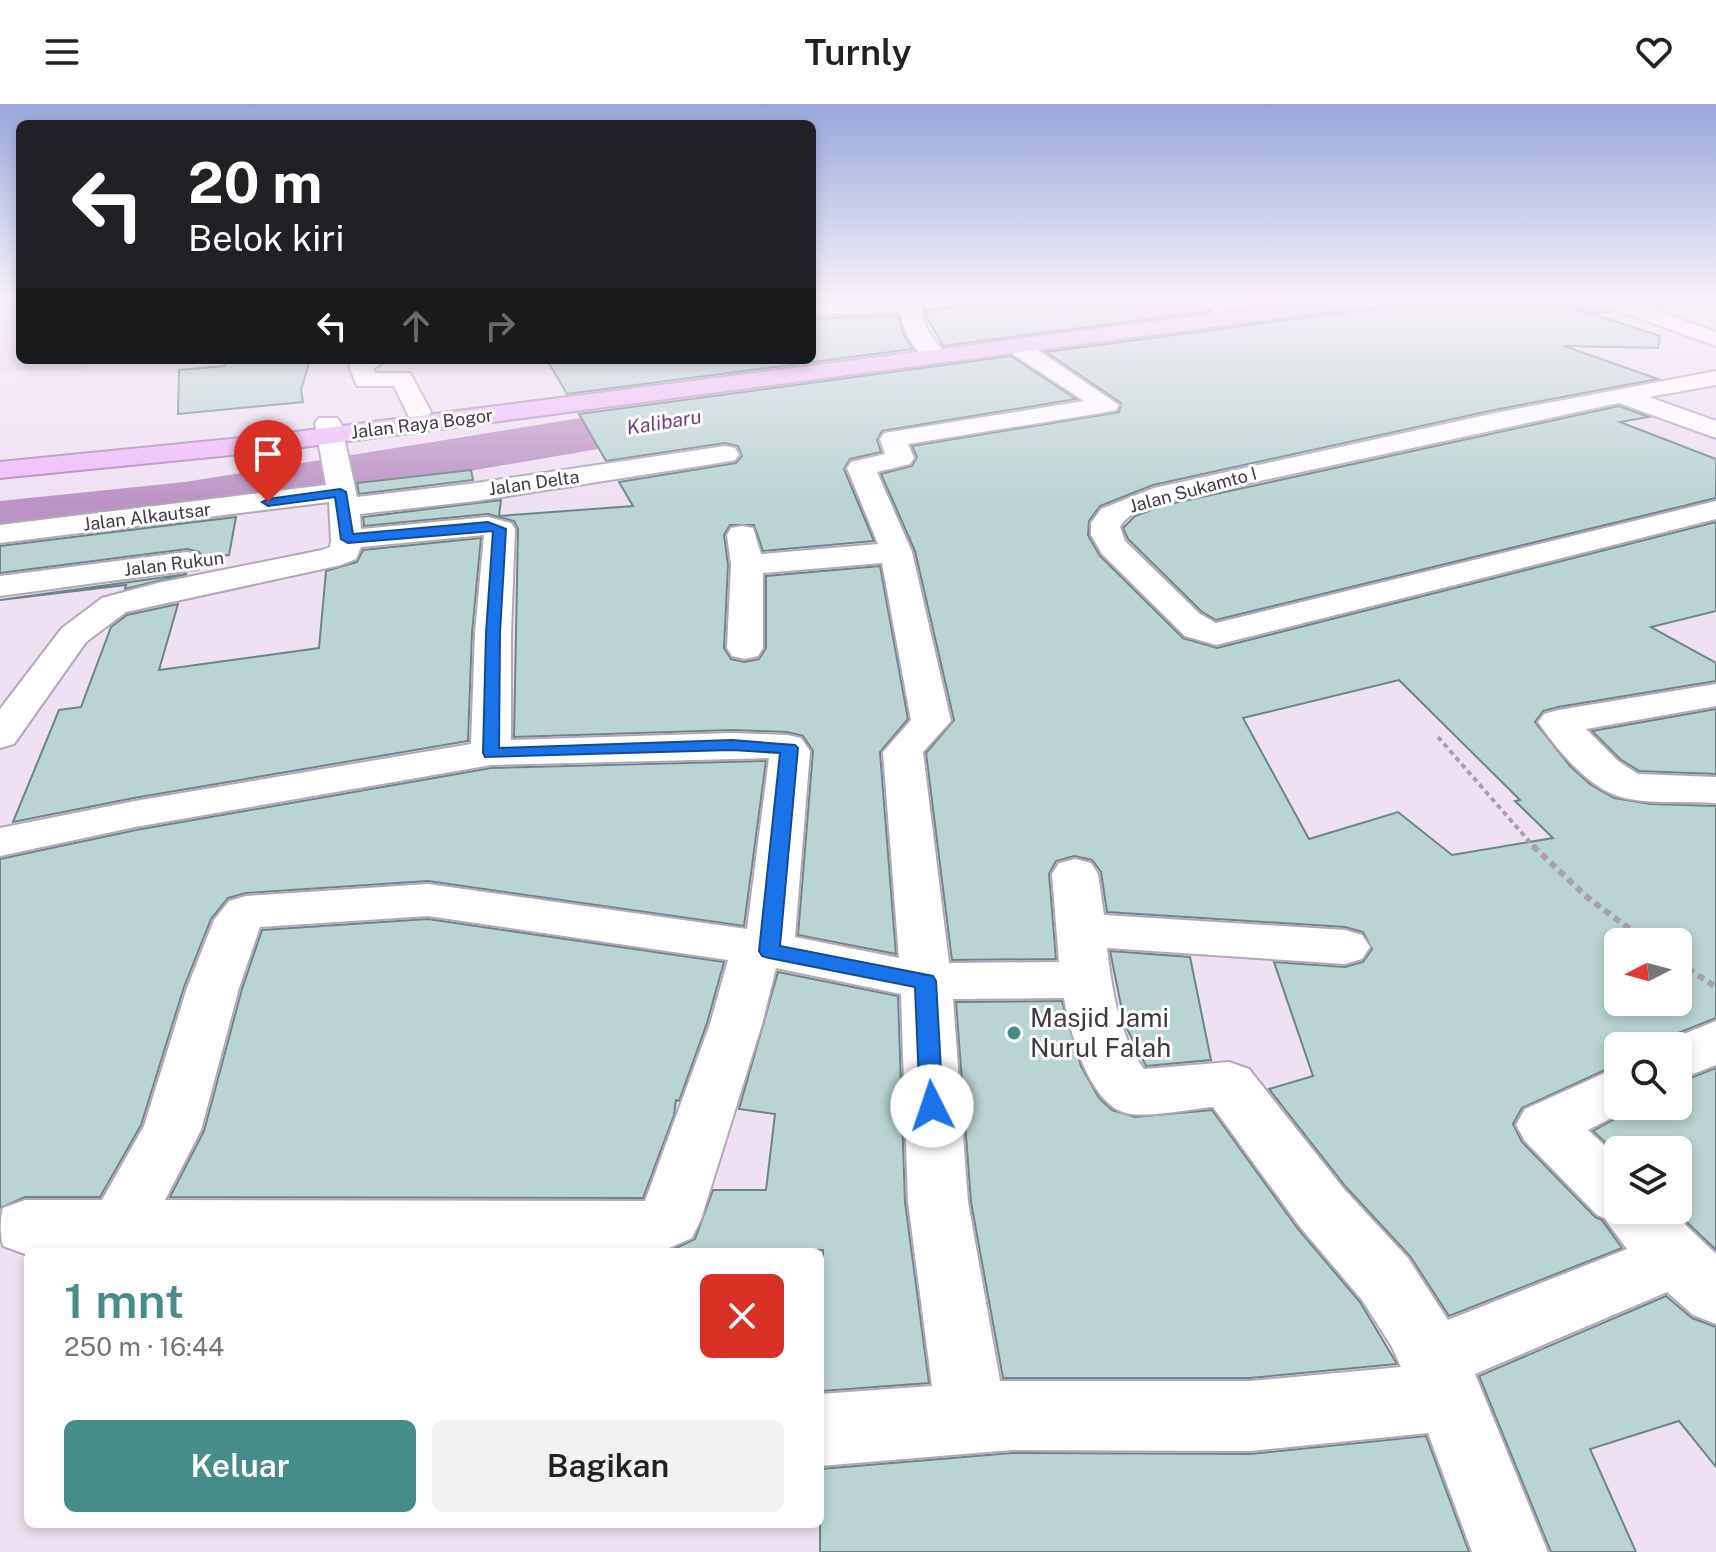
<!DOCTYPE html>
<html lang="id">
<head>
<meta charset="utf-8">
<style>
	:root { --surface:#fff; --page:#f2f2f2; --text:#222; --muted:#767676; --accent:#468d8a }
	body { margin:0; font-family:"Public Sans",sans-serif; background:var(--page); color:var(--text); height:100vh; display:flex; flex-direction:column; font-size:30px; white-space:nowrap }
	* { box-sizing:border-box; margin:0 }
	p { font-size:26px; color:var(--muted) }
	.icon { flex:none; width:44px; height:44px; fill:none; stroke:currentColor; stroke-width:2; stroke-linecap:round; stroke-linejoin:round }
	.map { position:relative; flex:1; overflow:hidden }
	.panel { position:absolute; left:24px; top:1144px; width:800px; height:280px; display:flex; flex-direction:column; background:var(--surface); border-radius:12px; box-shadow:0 4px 12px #0003 }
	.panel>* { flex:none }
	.guide { position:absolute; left:16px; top:16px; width:800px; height:244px; border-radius:12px; box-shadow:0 4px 12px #0003; background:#202124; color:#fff; overflow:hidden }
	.needle { width:52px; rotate:264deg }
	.fabs { position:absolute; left:1604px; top:824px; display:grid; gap:16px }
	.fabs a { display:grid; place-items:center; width:88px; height:88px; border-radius:12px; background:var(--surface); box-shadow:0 4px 12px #0003; font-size:40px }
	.pin { position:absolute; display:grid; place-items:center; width:68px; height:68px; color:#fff; margin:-82px -34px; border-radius:50% 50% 50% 0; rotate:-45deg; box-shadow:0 0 8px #0007 }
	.pin .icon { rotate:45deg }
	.me { position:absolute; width:88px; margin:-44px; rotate:356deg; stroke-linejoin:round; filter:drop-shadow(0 0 6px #0008) }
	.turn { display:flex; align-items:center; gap:28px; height:168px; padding:0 40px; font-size:36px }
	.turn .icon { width:104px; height:104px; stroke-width:2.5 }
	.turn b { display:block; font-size:56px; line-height:68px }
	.lanes { display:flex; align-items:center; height:76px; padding:0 40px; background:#0003; justify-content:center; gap:40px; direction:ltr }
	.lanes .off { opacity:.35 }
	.round { display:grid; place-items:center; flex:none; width:84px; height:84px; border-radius:12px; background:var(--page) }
	.overview { display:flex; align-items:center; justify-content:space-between; height:136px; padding:0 40px }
	h1 { font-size:48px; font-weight:600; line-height:60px; color:var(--accent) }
	.cta { display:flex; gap:16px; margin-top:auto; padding:16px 40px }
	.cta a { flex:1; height:92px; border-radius:12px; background:var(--accent); color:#fff; font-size:32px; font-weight:600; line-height:92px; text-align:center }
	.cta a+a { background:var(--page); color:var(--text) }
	header { display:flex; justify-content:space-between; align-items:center; height:104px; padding:0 40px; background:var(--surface); font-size:36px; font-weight:600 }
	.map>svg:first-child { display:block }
	.built { fill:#e6d2eb }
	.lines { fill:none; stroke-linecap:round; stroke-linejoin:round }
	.river { fill:#bc93c5; fill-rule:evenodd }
	.building { fill:#b9d4d2; stroke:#6d8685; stroke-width:2; fill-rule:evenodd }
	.minor-casing { stroke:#b4a6b8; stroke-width:4 }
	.highway-casing { stroke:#b18eb8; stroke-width:4 }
	.path-far1 { stroke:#ab9fae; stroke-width:4; stroke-dasharray:5 4; stroke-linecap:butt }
	.path { stroke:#ab9fae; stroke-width:6; stroke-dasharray:7 5; stroke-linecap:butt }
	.minor { fill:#fff; fill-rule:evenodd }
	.highway { fill:#eebcf9; fill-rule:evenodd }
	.route { fill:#1a73e8; stroke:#114b97; stroke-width:2 }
	.poi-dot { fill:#468d8a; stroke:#fff; stroke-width:3 }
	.labels { text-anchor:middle; stroke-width:6; stroke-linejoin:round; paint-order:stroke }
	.far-street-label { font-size:18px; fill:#3f3940; stroke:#fff }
	.far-water-label { font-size:20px; font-style:italic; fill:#723f7d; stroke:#fff }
	.near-poi-label { font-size:26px; fill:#3f3940; stroke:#fff; text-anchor:start }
</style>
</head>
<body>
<header><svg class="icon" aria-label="menu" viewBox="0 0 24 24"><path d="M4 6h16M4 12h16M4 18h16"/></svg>Turnly<svg class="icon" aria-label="heart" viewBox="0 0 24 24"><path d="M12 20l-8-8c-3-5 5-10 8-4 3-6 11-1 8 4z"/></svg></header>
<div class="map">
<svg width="1716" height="1448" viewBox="0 0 1716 1448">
	<rect width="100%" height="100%" fill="#efe0f3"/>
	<!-- built -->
	<path class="built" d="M0 195H20V256H97L81 267H0Z"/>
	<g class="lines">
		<!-- river -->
		<g class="river">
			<path d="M1532 195H1636L1630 204 1614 208 1435 240 1418 236 1411 226 1418 216Z"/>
			<path d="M723 291 743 296 751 308 743 320 185 416 0 437V397L185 378Z"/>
		</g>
	</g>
	<!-- building -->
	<g class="building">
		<path d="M1030 195H1186L1211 207 943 242 926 212 925 206Z"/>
		<path d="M1391 195H1545L1660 232 1658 244 1564 242 1658 275 1494 306 1153 381 1100 402 1089 417 1088 431 1100 452 1183 534 1217 544 1716 418V507L1651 523 1716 559V577L1558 603 1543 607 1535 618 1570 662 1591 681 1614 694 1651 700 1716 702V914L1658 937 1657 942H1618V960L1522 1004 1513 1020 1522 1038 1595 1113 1602 1116 1622 1144 1449 1212 1410 1152 1346 1083 1269 985 1313 972 1274 858 1345 863 1363 858 1372 845 1363 828 1345 823 1107 808 1101 768 1092 756 1074 752 1056 757 1049 770 1056 855 952 856 926 649 954 616 915 447 881 370 912 362 917 353 912 342 1119 308 1121 299 1046 248 1378 204ZM1399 576 1520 696 1515 697 1553 734 1452 751 1398 708 1309 735 1243 614ZM1618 838H1678V898H1618Z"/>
		<path d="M898 211 904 231 913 245 567 290 547 256H812V215Z"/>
		<path d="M1011 252 1076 295 882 327 877 336 881 348 850 355 844 365 874 437 763 447 754 421H730L724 431 728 461 724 544 731 555 744 558 759 555 766 544V472L880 462 908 615 880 648 896 850 798 831 813 647 803 632 787 628 732 626 514 633 518 425 514 417 488 410 364 422 363 413 501 396 499 412 633 402 619 378 736 359 742 352 738 342 725 339 606 357 579 310Z"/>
		<path d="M228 256H310L301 286 303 298 178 310 179 266 224 262Z"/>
		<path d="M1619 302 1649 313 1620 318 1716 355V394L1216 516 1202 508 1128 435 1123 424 1135 412 1165 401Z"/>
		<path d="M471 366 473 376 359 390 357 379Z"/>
		<path d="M236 413 229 451 204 454 199 448 187 445 0 469V442Z"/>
		<path d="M481 434 472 529 468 637 134 694 13 718 59 606 81 603 111 523 127 511 178 500 159 566 319 544 326 467 357 458 363 446Z"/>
		<path d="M187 470 125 485 126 481 0 496Z"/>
		<path d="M1716 605V670L1639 667 1620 655 1592 627Z"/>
		<path d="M766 657 744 822 428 777 246 789 228 794 211 815 184 883 141 1021 100 1093H25L0 1104V755L136 726 491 664Z"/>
		<path d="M428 815 724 858 707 919 679 997 676 996 674 1011 643 1094 170 1093 204 1027 242 885 262 826Z"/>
		<path d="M1110 847 1190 853 1211 956 1146 962 1125 921Z"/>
		<path d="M778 868 898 892 905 1098 929 1279 822 1287 823 1146 670 1147 695 1135 713 1086H766L775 1010 739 1005Z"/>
		<path d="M1062 897 1081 962 1099 994 1112 1006 1135 1013 1212 1006 1298 1125 1360 1198 1397 1260 1250 1274H1003L971 1098 956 898Z"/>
		<path d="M1716 964V1146L1674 1106H1678V1046H1618V1050L1593 1027 1638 1002H1678V979Z"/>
		<path d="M1666 1192 1692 1214 1716 1223V1363L1679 1317 1590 1345 1636 1448H1551L1479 1272Z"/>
		<path d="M1426 1332 1469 1448H820V1365L1012 1349 1250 1350Z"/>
	</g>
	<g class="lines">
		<!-- minor casing -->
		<g class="minor-casing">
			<g id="minor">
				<path d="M923 195C919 223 933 233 948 253L945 258H929C914 245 903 229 901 208L812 211V199Z"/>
				<path d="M1594 195H1625L1716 228V242L1597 199Z"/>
				<path d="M1018 236 1026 238 1119 301 1116 306 1107 308 908 340 914 354 910 360 877 368 912 448 951 617 923 648 949 859 1059 858 1052 770 1059 759 1075 755 1091 759 1098 770 1104 811 1345 826 1362 831 1370 843 1362 855 1345 860 1107 844C1112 885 1118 930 1144 965L1229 958 1249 965 1344 1085 1408 1154 1448 1216 1627 1145 1604 1114 1597 1111 1525 1037 1516 1021 1525 1005 1618 963V1002H1635L1588 1026 1618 1054V1106H1670L1716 1150V1220L1693 1211 1667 1188 1475 1270 1548 1448H1472L1428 1329 1250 1347 1012 1346 820 1362V1290L932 1282 908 1098 901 890 776 864 762 920 701 1115 692 1134 660 1148 25 1150 3 1142C0 1132 0 1114 3 1104L25 1096H102L144 1022 187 884 214 816 229 797 246 792 428 780 747 825 769 654 491 661 135 723 0 752V724L135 697 471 640 475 529 484 431 361 443 356 455 341 461 126 508 86 538 14 640 0 644V605L62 524 102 494 158 479 322 446 330 443 331 437 329 398 0 439V421L326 381 315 319 319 314H337L341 319 357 393 476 379 725 342 735 344 739 350 735 356 725 358 476 397 360 410 361 425 488 413 511 419 515 425 511 529V636L732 629 787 631 801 634 810 647 795 833 899 854 883 648 911 616 882 459 763 469V544L758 552 745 555 732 552 727 544 731 461 727 431 731 424 742 422 753 424 761 450 878 440 847 364 851 358 885 350 880 335 884 329 1084 297 1010 248 1007 243ZM428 812 728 856 710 920 645 1097 165 1096 201 1026 239 884 260 823ZM1064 894C1070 928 1089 1000 1126 1009 1148 1014 1190 1005 1213 1003L1300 1123 1362 1196 1392 1243 1401 1263 1250 1277H1000L968 1098 953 895Z"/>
				<path d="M387 256 373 265 375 269H410L431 308 427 313H409L394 282H357L349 262 353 257Z"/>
				<path d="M1716 267V281L1649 293 1716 317V334L1619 299 1195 391C1173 396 1131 402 1120 423L1125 437 1200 510 1216 519 1716 397V415L1216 541 1185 532 1102 450 1091 431V419L1101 405 1154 384 1495 309Z"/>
				<path d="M187 448 198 451 203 458 198 465 0 492V472Z"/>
				<path d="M1716 580V602L1586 625 1618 657 1638 670 1716 673V699C1687 697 1641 701 1615 691 1585 680 1556 644 1538 618L1544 610 1558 606Z"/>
				<path d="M1716 917V961L1678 976V942L1659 940Z"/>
			</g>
		</g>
		<!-- highway casing -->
		<g class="highway-casing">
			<path id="highway" d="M1328 195H1388L1378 201 280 346 0 374V358L280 330Z"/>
		</g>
		<!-- path-far1 -->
		<path class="path-far1" d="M1438 633 1535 744"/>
		<!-- path -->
		<g class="path">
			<path d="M1533 742 1587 793 1647 838"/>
			<path d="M1678 858 1716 883"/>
		</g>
		<!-- minor -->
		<use href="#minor" class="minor"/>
		<!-- highway -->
		<use href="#highway" class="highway"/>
	</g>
	<!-- sky -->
	<linearGradient id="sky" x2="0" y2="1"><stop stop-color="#96a7da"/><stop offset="0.49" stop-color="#f8f1fa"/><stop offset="1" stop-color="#f8f1fa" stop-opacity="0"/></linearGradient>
	<rect width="1716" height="398" fill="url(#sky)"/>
	<!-- route -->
	<path class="route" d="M340 385 346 388 353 430 488 418 506 425 500 529 499 644 732 636 795 641 798 644 780 842 933 872 936 877 943 1002 940 1009 932 1012 923 1009 920 1002 915 883 769 854 762 852 759 847 780 649 732 646 485 653 483 649 486 529 493 427 348 439 341 435 335 393 268 402 262 398 268 395Z"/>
	<!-- markers -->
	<circle class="poi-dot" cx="1014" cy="929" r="8"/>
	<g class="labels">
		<!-- far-street labels -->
		<g class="far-street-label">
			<text transform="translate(422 320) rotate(-7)" y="6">Jalan Raya Bogor</text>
			<text transform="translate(534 379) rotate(-8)" y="6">Jalan Delta</text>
			<text transform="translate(1193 386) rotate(-15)" y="6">Jalan Sukamto I</text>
			<text transform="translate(147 413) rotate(-7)" y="6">Jalan Alkautsar</text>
			<text transform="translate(174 460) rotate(-7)" y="6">Jalan Rukun</text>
		</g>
		<!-- far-water labels -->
		<g class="far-water-label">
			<text transform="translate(664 318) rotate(-9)" y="7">Kalibaru</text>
		</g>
		<!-- near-poi labels -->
		<g class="near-poi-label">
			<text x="1030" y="923">Masjid Jami<tspan x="1030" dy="30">Nurul Falah</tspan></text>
		</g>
	</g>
</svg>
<div class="fabs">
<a><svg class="needle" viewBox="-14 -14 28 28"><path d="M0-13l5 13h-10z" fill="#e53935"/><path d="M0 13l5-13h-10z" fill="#767676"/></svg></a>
<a><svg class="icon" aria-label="search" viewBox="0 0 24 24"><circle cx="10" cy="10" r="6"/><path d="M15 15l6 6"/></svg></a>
<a><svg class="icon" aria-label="layers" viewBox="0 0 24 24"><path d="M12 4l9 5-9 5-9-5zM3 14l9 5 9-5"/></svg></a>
</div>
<div class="pin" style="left:268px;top:398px;background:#d93025"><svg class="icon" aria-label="arrive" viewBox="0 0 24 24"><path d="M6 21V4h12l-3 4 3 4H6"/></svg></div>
<svg class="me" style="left:932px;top:1002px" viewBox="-20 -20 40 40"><circle r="19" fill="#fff"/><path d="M0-13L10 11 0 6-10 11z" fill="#1a73e8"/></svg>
<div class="guide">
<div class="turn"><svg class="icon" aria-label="left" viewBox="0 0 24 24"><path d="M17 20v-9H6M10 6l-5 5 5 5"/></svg><div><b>20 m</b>Belok kiri</div></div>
<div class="lanes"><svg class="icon" aria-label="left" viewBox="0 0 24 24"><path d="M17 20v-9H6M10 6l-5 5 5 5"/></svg><svg class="icon off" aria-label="ahead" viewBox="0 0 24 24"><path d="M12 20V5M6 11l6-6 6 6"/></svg><svg class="icon off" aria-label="right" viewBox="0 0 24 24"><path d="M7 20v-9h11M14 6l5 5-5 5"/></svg></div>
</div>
<section class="panel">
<div class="overview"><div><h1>1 mnt</h1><p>250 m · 16:44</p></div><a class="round" style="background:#d93025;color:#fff"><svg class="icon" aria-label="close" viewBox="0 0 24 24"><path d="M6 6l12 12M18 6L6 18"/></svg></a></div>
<div class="cta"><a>Keluar</a><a>Bagikan</a></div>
</section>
</div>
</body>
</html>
